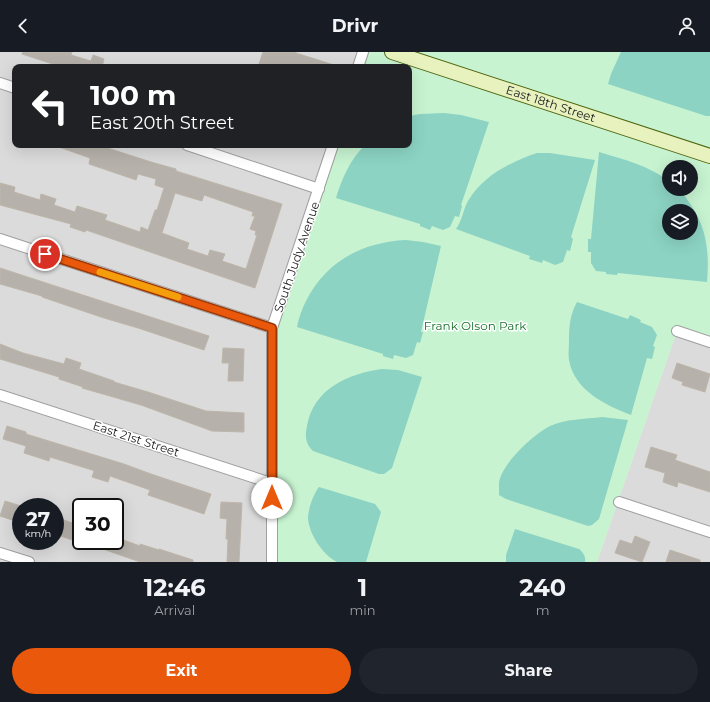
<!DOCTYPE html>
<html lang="en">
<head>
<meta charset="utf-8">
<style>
	:root { --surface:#171b24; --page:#20242c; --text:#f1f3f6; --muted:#9ea1a6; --accent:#ea580c }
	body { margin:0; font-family:Montserrat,sans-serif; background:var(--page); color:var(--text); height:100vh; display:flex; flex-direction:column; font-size:15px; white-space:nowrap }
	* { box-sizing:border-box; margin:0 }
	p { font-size:13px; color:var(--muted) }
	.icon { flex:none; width:22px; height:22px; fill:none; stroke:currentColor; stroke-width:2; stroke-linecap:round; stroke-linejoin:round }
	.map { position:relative; height:510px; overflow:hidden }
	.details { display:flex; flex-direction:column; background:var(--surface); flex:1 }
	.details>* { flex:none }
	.hud { position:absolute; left:12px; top:12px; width:400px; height:84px; border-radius:8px; box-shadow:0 4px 16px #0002; background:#202124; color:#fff; overflow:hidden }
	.tools { position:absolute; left:662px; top:108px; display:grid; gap:8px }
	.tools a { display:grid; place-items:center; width:36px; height:36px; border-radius:50%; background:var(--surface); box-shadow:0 4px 16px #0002; font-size:20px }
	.speed { position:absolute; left:12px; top:446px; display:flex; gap:8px; font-size:20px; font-weight:700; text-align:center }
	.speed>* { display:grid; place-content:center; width:52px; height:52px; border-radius:50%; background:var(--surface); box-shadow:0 4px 16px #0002; line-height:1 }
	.speed small { font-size:10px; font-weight:400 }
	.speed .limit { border:2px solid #111; border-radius:6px; background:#fff; color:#111 }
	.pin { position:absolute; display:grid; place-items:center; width:34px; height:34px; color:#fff; margin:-17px; border:2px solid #fff; border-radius:50%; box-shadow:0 1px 4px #0007 }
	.me { position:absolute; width:44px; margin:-22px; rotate:0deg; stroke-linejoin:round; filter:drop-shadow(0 0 3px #0008) }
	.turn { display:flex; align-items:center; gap:14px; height:84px; padding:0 12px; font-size:18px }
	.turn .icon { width:52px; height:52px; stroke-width:2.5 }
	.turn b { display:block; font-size:28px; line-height:34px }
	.eta { display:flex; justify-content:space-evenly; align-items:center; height:68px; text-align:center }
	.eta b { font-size:24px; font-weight:700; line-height:28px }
	.cta { display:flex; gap:8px; margin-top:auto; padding:8px 12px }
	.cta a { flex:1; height:46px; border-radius:24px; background:var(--accent); color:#fff; font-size:16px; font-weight:700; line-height:46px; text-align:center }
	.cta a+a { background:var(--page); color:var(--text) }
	header { display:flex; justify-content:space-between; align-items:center; height:52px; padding:0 12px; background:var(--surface); font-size:18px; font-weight:700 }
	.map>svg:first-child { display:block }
	.residential { fill:#dcdbdb; fill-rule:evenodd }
	.park { fill:#c7f3d1; fill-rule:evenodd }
	.pitch { fill:#8cd3c3; fill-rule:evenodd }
	.building { fill:#b6b2ab; stroke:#bdb5a9; fill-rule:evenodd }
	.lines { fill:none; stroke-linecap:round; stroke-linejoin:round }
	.street-casing { stroke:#9f9f9f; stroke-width:12 }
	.secondary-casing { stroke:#516712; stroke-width:16 }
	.street { stroke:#fff; stroke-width:10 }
	.secondary { stroke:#e7f2bf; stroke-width:14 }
	.route-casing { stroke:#983908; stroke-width:10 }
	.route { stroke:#ea580c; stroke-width:7 }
	.slow { stroke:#f59e0b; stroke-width:7 }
	.labels { text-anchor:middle; stroke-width:3; stroke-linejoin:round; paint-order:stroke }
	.street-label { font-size:12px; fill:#1e1e1e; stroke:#fff }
	.park-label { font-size:12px; fill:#196f2d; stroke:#fff }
</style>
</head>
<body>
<header><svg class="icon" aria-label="back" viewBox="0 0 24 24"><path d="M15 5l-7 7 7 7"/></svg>Drivr<svg class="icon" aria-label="person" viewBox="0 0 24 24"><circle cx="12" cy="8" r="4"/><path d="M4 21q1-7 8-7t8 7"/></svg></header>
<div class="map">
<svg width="710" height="510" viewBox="0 0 710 510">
	<rect width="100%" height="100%" fill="#edece5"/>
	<!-- residential -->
	<g class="residential">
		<path d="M0 0H363L358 15H15V93H333L272 510H0ZM21 455H55V489H21ZM81 455H115V489H81Z"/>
		<path d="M677 279 710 290V510H597Z"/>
	</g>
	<!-- park -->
	<path class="park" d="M363 0H710V290L677 279 597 510H272V276L333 93H409V15H358ZM669 115H691V137H669ZM669 159H691V181H669Z"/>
	<!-- pitch -->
	<g class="pitch">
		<path d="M621 0H710V64H706L608 32 611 22Z"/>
		<path d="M444 61 461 63 489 70 461 153 462 154 459 165 455 164 450 175 443 178 432 174 430 178 420 174V172L336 146C342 126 350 108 365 93H409V64L420 62Z"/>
		<path d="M599 100C623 107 649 114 669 129V137H679C705 168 710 191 707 230L618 221 617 223 606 222V220L596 219 591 211V200H588V187H591ZM669 159H691V181H669Z"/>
		<path d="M537 101H550L595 108 571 185 573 187 570 199 567 198 563 210 555 213 543 208 542 211 529 207 530 204 456 177C462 169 463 158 468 149 483 124 510 110 537 101Z"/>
		<path d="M406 188 423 190 441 194 421 280H423L420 291 417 290 413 303 406 306 394 303 393 307 383 304V302L297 275C299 265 302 257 306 249 326 209 363 190 406 188Z"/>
		<path d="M577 250 628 267 630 263 641 268 640 270 652 275 657 283 653 294 655 295 652 307 647 306 631 363C605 353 574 338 569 308 568 302 569 295 569 289 569 274 570 263 577 250Z"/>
		<path d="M382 317 398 318 422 325 392 416 384 422H379L313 399C305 391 305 384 307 374 314 336 348 322 382 317Z"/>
		<path d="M602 365 628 368 599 467 592 473 588 474 506 447 499 443C499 439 499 434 499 431 501 412 534 382 550 374 565 367 585 367 602 365Z"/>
		<path d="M319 435 375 452 381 460 366 510H337C323 503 310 484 308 467 308 457 313 443 319 435Z"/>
		<path d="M515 477 579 497C583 500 586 505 585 510H506V503Z"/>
	</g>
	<!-- building -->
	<g class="building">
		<path d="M23 0H72L71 3 91 9 93 3 104 7 102 15H62L22 2Z"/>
		<path d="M263 0H296V1L334 13V15H268L259 12Z"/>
		<path d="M59 93H98L151 110 176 117V119L282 152 255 236 86 178 85 180 70 175 71 172 0 153V131L15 135 14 140 40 148 41 142 56 147 54 153 75 160 77 154 107 163 105 168 140 180 141 175 148 178 155 158H157L164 136 155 133 156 127 138 122 136 128 89 112 90 106 59 95ZM175 141 202 149 204 143 253 160 252 164H255L250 177 256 179 255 183H257L246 217 222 209 225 202 210 198 208 204 187 197 189 191 162 181Z"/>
		<path d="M0 216 209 284 204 298 138 276 104 266 42 245V244L0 232Z"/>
		<path d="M0 292 23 301 64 312 66 306 81 311 79 317 114 329V330L148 340 206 359 244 361V380L212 379 141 353 82 336 83 335 59 327V325L0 307Z"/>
		<path d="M223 296 244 297 243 329H228L229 311H222Z"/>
		<path d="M677 311 710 322 705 340 682 333 683 330 672 326Z"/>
		<path d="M7 374 26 380V382L124 412 151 422 211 442 204 462 148 443 150 438 110 424 108 430 92 425 94 419 92 418 50 405 49 409 24 401 26 394 3 387Z"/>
		<path d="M651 395 677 403 675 408 710 420V440L678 430 677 435 663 430 665 421 645 415Z"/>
		<path d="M5 449 21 454V471L0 464Z"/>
		<path d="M221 450 242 451 239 510H227L228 487H226L227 467 220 466Z"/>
		<path d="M55 465 81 474V491L55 482Z"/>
		<path d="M635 484 650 490 642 510 615 501 620 488 632 492Z"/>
		<path d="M115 485 140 494V492L159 498V497L193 508V510H140L83 490V489H115Z"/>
		<path d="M670 498 700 508V510H666Z"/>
	</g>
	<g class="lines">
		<!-- street casing -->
		<g class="street-casing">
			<g id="street">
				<path d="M358 15 363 0"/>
				<path d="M0 31 15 36"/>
				<path d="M187 93 319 137"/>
				<path d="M0 187 272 276"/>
				<path d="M677 279 710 290"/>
				<path d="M0 343 271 431"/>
				<path d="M619 450 710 480"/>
				<path d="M0 501 29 510"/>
				<path d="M272 510V276L333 93"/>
			</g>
		</g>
		<!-- secondary casing -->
		<g class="secondary-casing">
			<g id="secondary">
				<path id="s1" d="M392 0 710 104"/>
			</g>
		</g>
		<!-- street -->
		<use href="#street" class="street"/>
		<!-- secondary -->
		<use href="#secondary" class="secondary"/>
	</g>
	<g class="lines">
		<!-- route casing -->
		<g class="route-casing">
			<path id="route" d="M45 202 272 276V446"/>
		</g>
		<!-- route -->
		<use href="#route" class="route"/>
		<!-- slow -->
		<path class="slow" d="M100 220 178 245"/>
	</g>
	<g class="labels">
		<!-- street labels -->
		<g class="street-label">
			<text dy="4" stroke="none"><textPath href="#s1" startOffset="167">East 18th Street</textPath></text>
			<text transform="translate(297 205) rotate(-71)" y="4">South Judy Avenue</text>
			<text transform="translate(136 387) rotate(18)" y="4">East 21st Street</text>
		</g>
		<!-- park labels -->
		<g class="park-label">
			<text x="475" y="278">Frank Olson Park</text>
		</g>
	</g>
</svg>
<div class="tools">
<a><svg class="icon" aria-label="sound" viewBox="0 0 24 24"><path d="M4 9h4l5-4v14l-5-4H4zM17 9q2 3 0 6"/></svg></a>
<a><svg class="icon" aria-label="layers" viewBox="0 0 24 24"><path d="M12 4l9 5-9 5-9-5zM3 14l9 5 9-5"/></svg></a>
</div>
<div class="speed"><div>27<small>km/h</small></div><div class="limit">30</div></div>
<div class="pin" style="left:45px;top:202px;background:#d93025"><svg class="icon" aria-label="arrive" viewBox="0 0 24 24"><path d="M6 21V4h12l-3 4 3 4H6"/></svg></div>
<svg class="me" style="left:272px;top:446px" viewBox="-20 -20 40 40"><circle r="19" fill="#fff"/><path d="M0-13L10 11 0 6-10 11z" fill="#ea580c"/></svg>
<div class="hud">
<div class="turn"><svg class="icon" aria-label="left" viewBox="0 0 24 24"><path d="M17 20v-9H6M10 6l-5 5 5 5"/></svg><div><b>100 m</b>East 20th Street</div></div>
</div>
</div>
<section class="details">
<div class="eta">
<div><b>12:46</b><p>Arrival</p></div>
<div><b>1</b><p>min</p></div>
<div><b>240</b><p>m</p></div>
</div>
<div class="cta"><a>Exit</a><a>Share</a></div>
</section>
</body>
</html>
